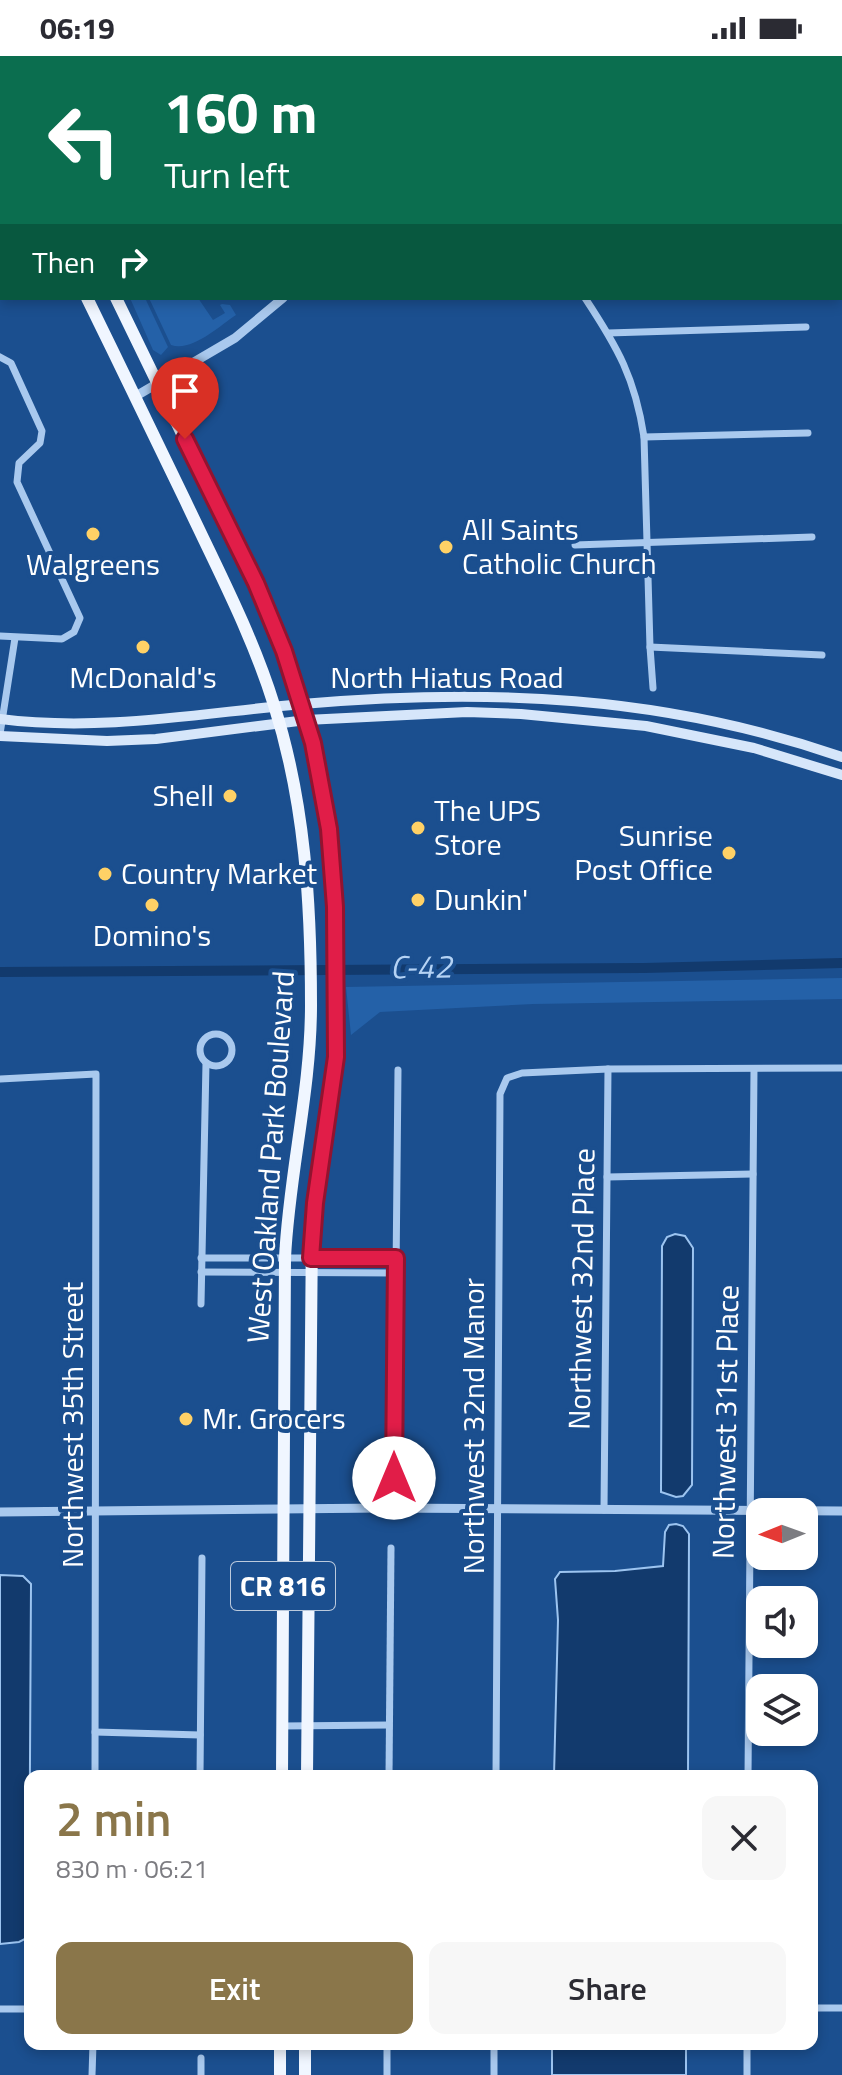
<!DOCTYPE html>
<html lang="en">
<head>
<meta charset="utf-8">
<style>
	:root { --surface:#fff; --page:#f7f7f7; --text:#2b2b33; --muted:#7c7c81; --accent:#8a764a }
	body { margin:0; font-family:"Titillium Web",sans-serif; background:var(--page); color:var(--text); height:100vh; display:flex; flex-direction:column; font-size:30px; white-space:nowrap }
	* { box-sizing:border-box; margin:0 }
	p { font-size:26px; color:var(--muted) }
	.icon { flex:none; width:44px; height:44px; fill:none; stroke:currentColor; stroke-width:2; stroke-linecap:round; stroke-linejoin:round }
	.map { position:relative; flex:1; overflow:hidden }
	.drawer { position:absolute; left:24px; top:1714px; width:794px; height:280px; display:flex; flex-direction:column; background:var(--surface); border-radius:16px; box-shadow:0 4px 12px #0003 }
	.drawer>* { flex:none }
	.guide { position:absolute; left:0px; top:0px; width:842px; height:244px; box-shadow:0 4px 12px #0003; background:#0b6e4f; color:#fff; overflow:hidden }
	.needle { width:52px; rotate:269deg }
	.tools { position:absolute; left:746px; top:1442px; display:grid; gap:16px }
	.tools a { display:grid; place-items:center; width:72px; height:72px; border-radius:16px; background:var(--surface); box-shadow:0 4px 12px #0003; font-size:40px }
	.pin { position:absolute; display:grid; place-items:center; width:68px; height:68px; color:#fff; margin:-82px -34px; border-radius:50% 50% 50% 0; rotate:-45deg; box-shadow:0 0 8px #0007 }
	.pin .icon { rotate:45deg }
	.me { position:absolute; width:88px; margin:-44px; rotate:0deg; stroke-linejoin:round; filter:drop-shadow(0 0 6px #0008) }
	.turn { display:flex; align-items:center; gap:28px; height:168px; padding:0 32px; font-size:36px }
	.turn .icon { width:104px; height:104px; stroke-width:2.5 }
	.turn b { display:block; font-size:56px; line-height:68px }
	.then { display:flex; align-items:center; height:76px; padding:0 32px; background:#0003; gap:16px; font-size:30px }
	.round { display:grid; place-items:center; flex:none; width:84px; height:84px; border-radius:16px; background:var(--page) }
	.overview { display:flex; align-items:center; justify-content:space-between; height:136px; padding:0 32px }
	h1 { font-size:48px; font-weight:600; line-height:60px; color:var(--accent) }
	.action { display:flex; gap:16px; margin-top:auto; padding:16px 32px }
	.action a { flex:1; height:92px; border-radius:16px; background:var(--accent); color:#fff; font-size:32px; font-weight:600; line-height:92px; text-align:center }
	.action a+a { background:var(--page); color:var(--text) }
	.status { display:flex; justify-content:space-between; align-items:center; height:56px; padding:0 40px; background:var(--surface); direction:ltr }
	.status svg { height:22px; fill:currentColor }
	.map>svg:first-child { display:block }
	.green { fill:#2461a8 }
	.water { fill:#123a6d; stroke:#9cc4f0; stroke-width:2 }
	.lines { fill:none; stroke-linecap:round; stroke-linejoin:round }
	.canal { stroke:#123a6d; stroke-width:10 }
	.minor { stroke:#a9c9ee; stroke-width:7 }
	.tertiary { stroke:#a9c9ee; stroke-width:9 }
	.secondary { stroke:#d6e6fa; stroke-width:10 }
	.primary { stroke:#f0f6ff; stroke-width:12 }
	.route-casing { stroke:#92132f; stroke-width:20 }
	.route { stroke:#e11d48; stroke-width:14 }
	.poi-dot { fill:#ffd166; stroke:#1b4f8f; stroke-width:3 }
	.labels { text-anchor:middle; stroke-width:8; stroke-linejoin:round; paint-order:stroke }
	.shield { fill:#1b4f8f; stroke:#bbcadd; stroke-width:2 }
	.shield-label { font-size:28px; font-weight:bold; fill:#fff }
	.poi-label { font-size:30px; fill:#fff; stroke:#1b4f8f; text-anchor:start }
	.street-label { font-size:30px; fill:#fff; stroke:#1b4f8f }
	.water-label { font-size:32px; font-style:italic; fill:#b5d3f5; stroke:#1b4f8f }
</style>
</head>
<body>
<div class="status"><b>06:19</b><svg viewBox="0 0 49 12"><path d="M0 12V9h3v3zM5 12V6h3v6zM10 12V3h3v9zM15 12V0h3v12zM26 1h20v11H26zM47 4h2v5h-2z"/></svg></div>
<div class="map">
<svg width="842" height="2019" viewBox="0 0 842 2019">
	<rect width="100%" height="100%" fill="#1b4f8f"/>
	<!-- green -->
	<g class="green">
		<path d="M130 242H145L168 291 161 299 153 294Z"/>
		<path d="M149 242H198L213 264 225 257 220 249 222 248 230 249 236 259C218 271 192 296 171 289Z"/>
		<path d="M842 922V943L533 948 380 956 351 979 346 931Z"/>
	</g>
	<!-- water -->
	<g class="water">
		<path d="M675 1178 685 1180 693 1192 692 1429 683 1440 676 1441 661 1436 662 1190 667 1181Z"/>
		<path d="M676 1468 683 1470 689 1478 688 1720H554L558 1564 555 1523 560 1516 615 1515 663 1510 665 1476 669 1469Z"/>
		<path d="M0 1519 23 1520 31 1528 29 1881 19 1886 0 1888Z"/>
		<rect x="552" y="1988" width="134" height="31"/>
	</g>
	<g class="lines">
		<!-- canal -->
		<path class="canal" d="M0 916 644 912 842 907"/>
		<!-- minor -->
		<g class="minor">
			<path d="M696 0V2"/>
			<path d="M576 2 577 0"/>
			<path d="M0 125H2"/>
			<path d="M0 139H2"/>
			<path d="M585 242C618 292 635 322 644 381L650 591 653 632"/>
			<path d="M608 277 806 271"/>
			<path d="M0 301 11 307 42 375 40 387 19 407 17 426 80 562 74 576 62 583 0 580"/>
			<path d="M644 381 808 377"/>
			<path d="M575 489 812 481"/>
			<path d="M650 591 822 599"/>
			<path d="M0 678 15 582"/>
			<circle cx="216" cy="994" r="16"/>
			<path d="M0 1023 96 1018 95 1720"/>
			<path d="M607 1121 753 1118"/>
			<path d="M201 1202H396"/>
			<path d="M201 1216 396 1217"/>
			<path d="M201 1248 206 1007"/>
			<path d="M394 1422 398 1014"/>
			<path d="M604 1454 608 1013"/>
			<path d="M282 1670 389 1669"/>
			<path d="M95 1676 200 1679"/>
			<path d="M200 1720 202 1502"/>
			<path d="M389 1720 391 1492"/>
			<path d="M496 1720 500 1038 507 1022 522 1017 608 1013 842 1012"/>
			<path d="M748 1720 754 1013"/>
			<path d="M812 1952H842"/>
			<path d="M0 1953H30"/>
			<path d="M747 1988V2019"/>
			<path d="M92 2019 93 1988"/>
			<path d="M201 2019V2002"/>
			<path d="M387 2019V1988"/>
			<path d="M494 2019V1988"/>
		</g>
		<!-- tertiary -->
		<g class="tertiary">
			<path d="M504 2 505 0"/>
			<path d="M136 340 235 282 283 242"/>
			<path d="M0 1456 382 1452 842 1455"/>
		</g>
		<!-- secondary -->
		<g class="secondary">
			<path d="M0 663C102 676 201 657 302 648 489 632 663 639 842 701"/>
			<path d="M0 680 107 685 156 683 306 664 467 656 521 658 646 670 754 692 842 719"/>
		</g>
		<!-- primary -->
		<g class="primary">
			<path d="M15 0 16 2"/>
			<path d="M43 0V2"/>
			<path d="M87 242C120 309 152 376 185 444 217 512 252 578 274 649 305 746 311 848 311 949 311 1035 289 1117 285 1202L282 1720"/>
			<path d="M116 242 273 565 313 687 329 773 335 851 336 1001 312 1173 307 1720"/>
			<path d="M280 2019V1988"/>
			<path d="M305 2019V1988"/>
		</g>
	</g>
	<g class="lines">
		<!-- route casing -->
		<g class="route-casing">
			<path id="route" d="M185 383 256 527 284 595 313 687 329 773 335 851 336 1001 315 1147 311 1202H396L394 1422"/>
		</g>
		<!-- route -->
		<use href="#route" class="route"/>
	</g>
	<!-- markers -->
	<g class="poi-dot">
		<circle cx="93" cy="478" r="8"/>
		<circle cx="446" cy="491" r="8"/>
		<circle cx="143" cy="591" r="8"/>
		<circle cx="230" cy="740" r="8"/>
		<circle cx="418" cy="772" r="8"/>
		<circle cx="729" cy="797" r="8"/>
		<circle cx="105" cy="818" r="8"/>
		<circle cx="418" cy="844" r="8"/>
		<circle cx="152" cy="849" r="8"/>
		<circle cx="186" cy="1363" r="8"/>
	</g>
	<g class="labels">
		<!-- shield labels -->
		<rect class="shield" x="231" y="1506" width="104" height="48" rx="6"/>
		<g class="shield-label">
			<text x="283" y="1540">CR 816</text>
		</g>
		<!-- poi labels -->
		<g class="poi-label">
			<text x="462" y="484">All Saints<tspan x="462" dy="34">Catholic Church</tspan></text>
			<text x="93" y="519" text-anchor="middle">Walgreens</text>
			<text x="143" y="632" text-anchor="middle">McDonald's</text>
			<text x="214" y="750" text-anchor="end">Shell</text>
			<text x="434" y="765">The UPS<tspan x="434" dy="34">Store</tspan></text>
			<text x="713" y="790" text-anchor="end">Sunrise<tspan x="713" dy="34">Post Office</tspan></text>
			<text x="121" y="828">Country Market</text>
			<text x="434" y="854">Dunkin'</text>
			<text x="152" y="890" text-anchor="middle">Domino's</text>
			<text x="202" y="1373">Mr. Grocers</text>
		</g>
		<!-- street labels -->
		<g class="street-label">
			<text x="447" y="632">North Hiatus Road</text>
			<text transform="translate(271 1101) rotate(-86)" y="10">West Oakland Park Boulevard</text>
			<text transform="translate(582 1233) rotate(-89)" y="10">Northwest 32nd Place</text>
			<text transform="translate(726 1366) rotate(-89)" y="10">Northwest 31st Place</text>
			<text transform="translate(73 1369) rotate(-90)" y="10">Northwest 35th Street</text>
			<text transform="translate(474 1370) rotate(-90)" y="10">Northwest 32nd Manor</text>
		</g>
		<!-- water labels -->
		<g class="water-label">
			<text transform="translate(421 911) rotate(-1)" y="11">C-42</text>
		</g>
	</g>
</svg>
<div class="tools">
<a><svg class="needle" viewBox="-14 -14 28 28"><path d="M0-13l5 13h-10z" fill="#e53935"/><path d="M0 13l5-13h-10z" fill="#7c7c81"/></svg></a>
<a><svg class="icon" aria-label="sound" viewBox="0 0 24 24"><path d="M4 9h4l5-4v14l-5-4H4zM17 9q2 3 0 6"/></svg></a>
<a><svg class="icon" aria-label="layers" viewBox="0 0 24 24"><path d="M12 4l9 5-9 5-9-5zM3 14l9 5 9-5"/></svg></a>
</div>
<div class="pin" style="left:185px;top:383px;background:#d93025"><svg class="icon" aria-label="arrive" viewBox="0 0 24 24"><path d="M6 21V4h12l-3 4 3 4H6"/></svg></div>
<svg class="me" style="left:394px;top:1422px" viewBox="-20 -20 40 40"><circle r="19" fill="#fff"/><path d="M0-13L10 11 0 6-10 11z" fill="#e11d48"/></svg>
<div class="guide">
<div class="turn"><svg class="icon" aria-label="left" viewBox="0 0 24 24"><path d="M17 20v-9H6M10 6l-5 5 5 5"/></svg><div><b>160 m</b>Turn left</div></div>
<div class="then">Then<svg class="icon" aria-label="right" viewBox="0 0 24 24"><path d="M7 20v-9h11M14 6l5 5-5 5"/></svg></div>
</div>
<section class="drawer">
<div class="overview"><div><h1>2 min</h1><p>830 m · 06:21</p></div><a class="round"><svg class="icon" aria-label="close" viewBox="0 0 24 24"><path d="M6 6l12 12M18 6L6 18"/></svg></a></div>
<div class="action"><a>Exit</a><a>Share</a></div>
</section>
</div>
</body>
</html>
